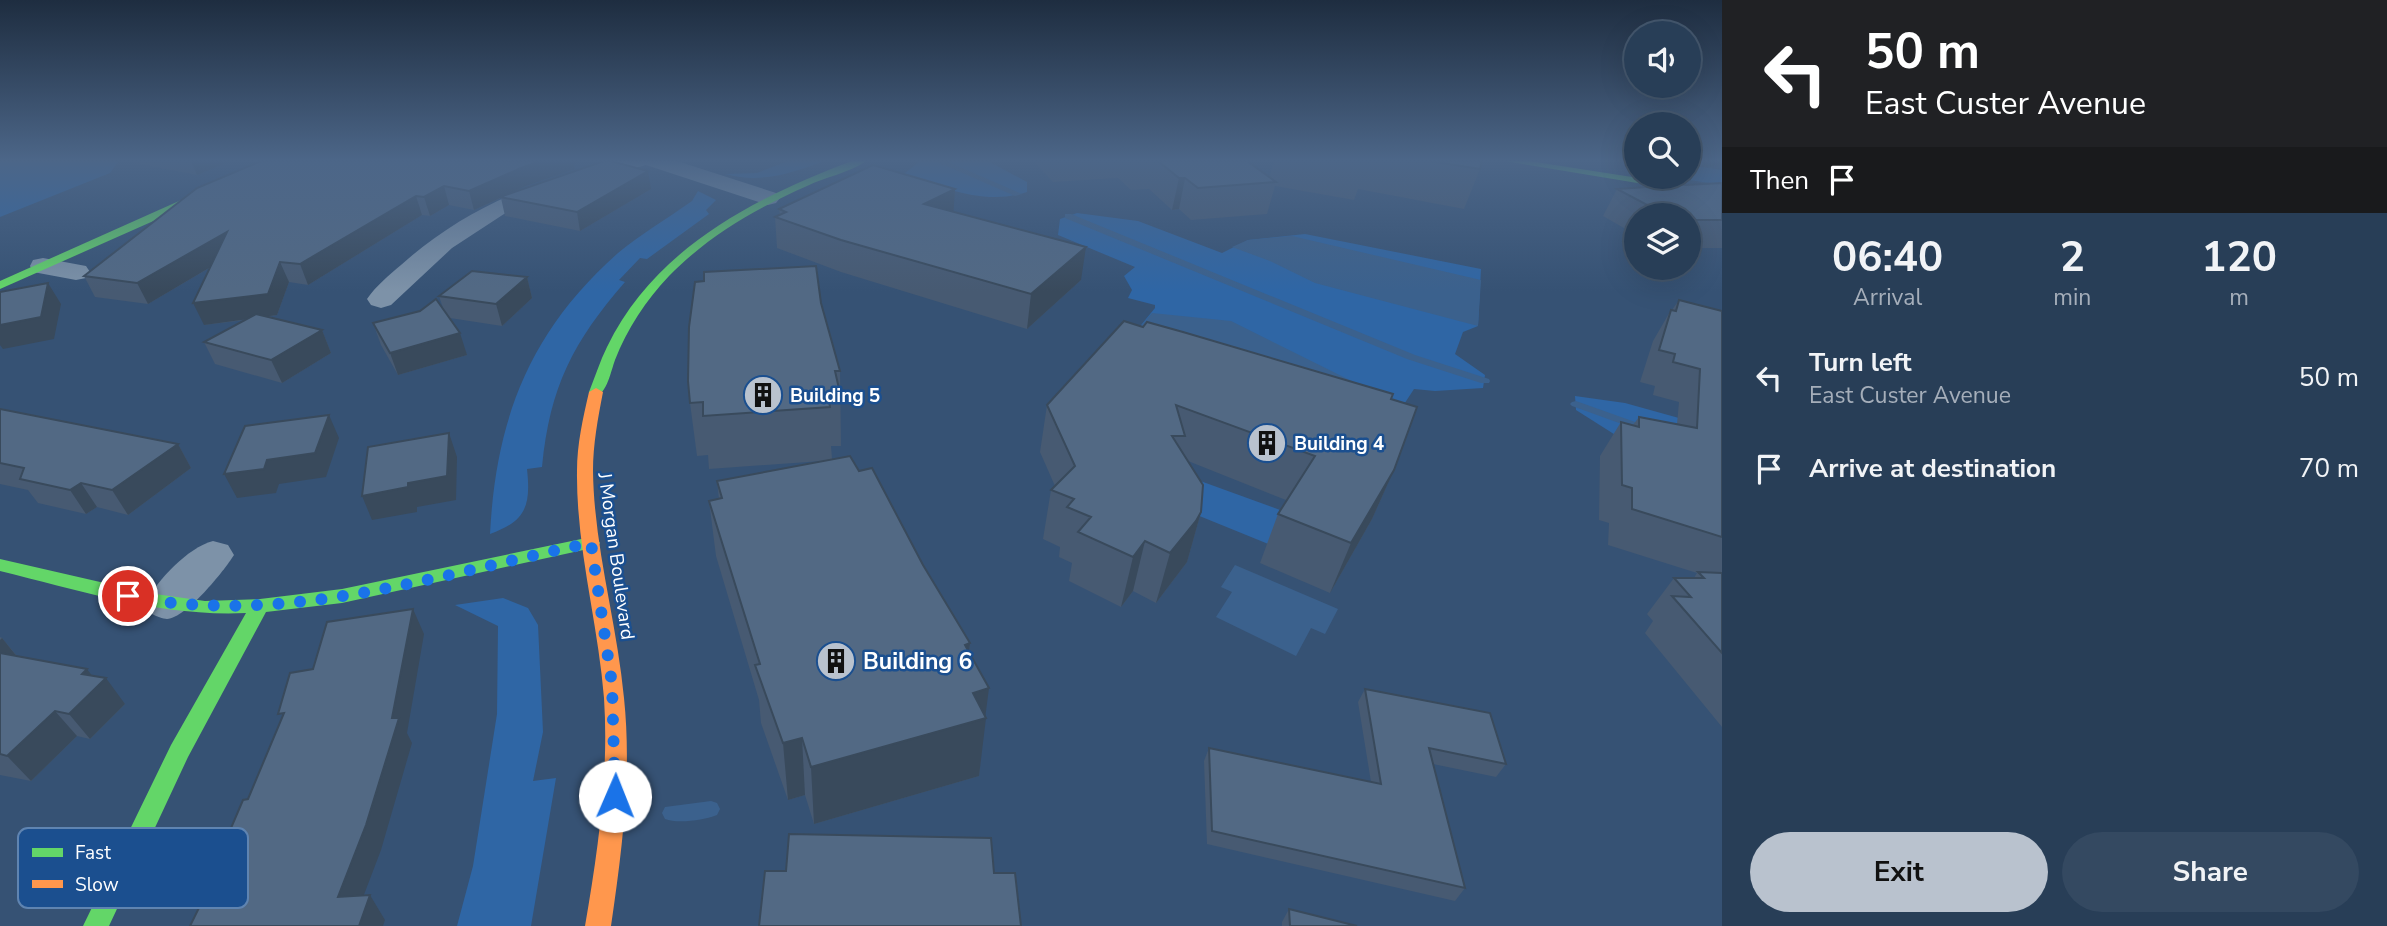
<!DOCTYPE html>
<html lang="en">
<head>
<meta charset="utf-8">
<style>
	:root { --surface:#283e57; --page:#344961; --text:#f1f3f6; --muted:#a5aeba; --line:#44576d; --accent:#b9c2ce }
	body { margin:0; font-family:"Nunito Sans",sans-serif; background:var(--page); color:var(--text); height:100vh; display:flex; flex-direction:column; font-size:26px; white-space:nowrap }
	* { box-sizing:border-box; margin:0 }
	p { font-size:23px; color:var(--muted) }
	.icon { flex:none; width:38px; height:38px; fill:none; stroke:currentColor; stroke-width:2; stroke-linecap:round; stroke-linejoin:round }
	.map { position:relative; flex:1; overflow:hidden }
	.drawer { display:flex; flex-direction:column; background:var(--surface); width:665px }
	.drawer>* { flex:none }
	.guide { background:#202124; color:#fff; overflow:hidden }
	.buttons { position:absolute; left:1624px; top:21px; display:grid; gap:14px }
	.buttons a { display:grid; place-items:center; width:77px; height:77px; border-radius:50%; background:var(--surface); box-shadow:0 7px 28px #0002,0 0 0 2px var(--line); font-size:35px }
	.pin { position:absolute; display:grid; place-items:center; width:60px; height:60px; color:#fff; margin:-30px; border:4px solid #fff; border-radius:50%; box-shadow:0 2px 7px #0007 }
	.me { position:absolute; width:77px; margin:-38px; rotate:1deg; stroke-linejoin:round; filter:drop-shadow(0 0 5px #0008) }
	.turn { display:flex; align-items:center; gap:24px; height:147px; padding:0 28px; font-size:32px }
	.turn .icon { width:91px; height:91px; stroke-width:2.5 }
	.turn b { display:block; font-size:49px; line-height:60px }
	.then { display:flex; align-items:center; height:66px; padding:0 28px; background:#0003; gap:14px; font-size:26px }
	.eta { display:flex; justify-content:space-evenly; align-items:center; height:119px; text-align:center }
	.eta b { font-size:42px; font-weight:700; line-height:49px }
	.cta { display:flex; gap:14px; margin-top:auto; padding:14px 28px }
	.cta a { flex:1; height:80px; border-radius:42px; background:var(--accent); color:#111; font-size:28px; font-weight:700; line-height:80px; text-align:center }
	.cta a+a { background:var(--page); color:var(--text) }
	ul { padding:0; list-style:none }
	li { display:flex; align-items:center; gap:21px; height:91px; padding:0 28px }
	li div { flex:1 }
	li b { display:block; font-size:26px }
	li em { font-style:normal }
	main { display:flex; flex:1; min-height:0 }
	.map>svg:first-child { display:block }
	.green { fill:#2f66a5 }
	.water { fill:#3b618d }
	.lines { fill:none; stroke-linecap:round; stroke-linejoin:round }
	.stream { fill:#3b618d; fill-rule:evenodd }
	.street { fill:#7d92a8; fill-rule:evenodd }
	.fast { fill:#63d668; fill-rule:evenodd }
	.slow { fill:#ff974d; fill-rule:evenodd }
	.wall { fill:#475a72 }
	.shaded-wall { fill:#394a5c }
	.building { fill:#526984; stroke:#394a5c; stroke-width:2 }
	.route { stroke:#1a73e8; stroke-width:12; stroke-dasharray:0 21.6 }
	.labels { text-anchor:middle; stroke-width:5; stroke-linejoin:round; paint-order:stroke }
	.poi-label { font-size:19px; font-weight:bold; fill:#fff; stroke:#1b4f8f; text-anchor:start }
	.street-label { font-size:19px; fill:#fff; stroke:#1b4f8f }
	.near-poi-label { font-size:23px; font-weight:bold; fill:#fff; stroke:#1b4f8f; text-anchor:start }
	.key { fill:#1b4f8f; stroke:#5f84b1; stroke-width:2 }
	.key-label { font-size:19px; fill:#fff }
</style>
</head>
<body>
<main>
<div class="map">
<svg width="1722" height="926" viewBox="0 0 1722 926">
	<rect width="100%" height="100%" fill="#365274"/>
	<!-- green -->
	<g class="green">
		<path d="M0 161H119L110 173 0 217Z"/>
		<path d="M788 161H825C791 173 762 184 725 174L757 173Z"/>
		<path d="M920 161H988L1027 182V192C986 206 943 188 904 174Z"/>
		<path d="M1689 165 1722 170V185L1669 177H1689Z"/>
		<path d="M698 191 716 200 706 210 709 214 647 259 640 258 619 280 625 282C573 342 550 386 542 467L527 469C531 506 526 521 490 534 496 418 530 331 618 253 641 234 668 218 692 201Z"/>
		<path d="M1077 213 1138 221 1222 253 1248 240 1305 234 1481 269 1478 326 1463 332 1455 354 1485 375 1483 388 1435 391 1414 389 1397 415 1133 335 1155 308V305L1128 298 1132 290 1124 276 1135 267 1058 235 1060 219Z"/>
		<path d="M1575 396 1625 403 1722 430 1617 436 1576 410Z"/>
		<path d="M1170 470 1294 515 1276 547 1197 515Z"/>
		<path d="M503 598 528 608 538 625 543 732 533 781 556 778 531 926H457L473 866 497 714 498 626 455 605Z"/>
	</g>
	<!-- water -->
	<g class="water">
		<path d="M1292 236 1481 280 1478 326 1315 283 1270 261 1232 247 1248 240Z"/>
		<path d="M1152 313 1231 321 1402 406 1133 335Z"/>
		<path d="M1235 565 1338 609 1325 634 1311 628 1296 656 1216 617 1232 592 1221 587Z"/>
	</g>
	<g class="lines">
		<!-- stream -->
		<g class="stream">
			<path d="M935 161H946L1022 194 1015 196Z"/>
			<path d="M1065 214H1071L1415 355 1489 379 1490 381 1489 383H1481L1407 359 1065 218Z"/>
			<path d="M1576 401 1652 428 1654 430 1648 434 1644 432 1572 406 1570 404 1572 402Z"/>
			<path d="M711 801 717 803 720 809 717 815C704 820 678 824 665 819L662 813 665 807Z"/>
		</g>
		<!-- street -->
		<g class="street">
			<path d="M612 161H677L776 193 780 198 776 203 768 205 646 165 574 186 504 214 452 248 391 305 381 308 371 305 367 299C376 286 389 275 401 265 462 210 533 181 612 161Z"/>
			<path d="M43 258 86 266 90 272 86 278 76 280 33 272 30 266 33 260Z"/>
			<path d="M213 541 228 545 234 555C224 571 186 618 167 619 163 619 156 616 152 614L145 603C158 580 187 548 213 541Z"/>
		</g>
		<!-- fast -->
		<g class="fast">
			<path d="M275 161H289L0 289V281L217 184Z"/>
			<path d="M852 161H866C849 173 825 177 807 186 757 208 708 236 669 276 646 300 627 329 615 360 611 371 607 393 596 396L591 395 589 392C595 377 600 361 607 347 655 248 754 198 852 161Z"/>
			<path d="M1505 161H1529L1722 191V197Z"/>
			<path d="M591 537 597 539 600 543 597 547 342 603 266 612 188 757 109 926H83L171 745 246 613C161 617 82 591 0 571V559L148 593 205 601 260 599 342 589Z"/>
		</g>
		<!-- slow -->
		<path class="slow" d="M596 388 603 392C598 418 593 444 593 471 594 548 617 622 624 698 632 774 622 851 611 926H585C598 851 609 774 604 698 598 622 576 548 577 471 577 444 583 418 589 392Z"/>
	</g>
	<!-- wall -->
	<g class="wall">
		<path d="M133 161H231L197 175 134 163Z"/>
		<path d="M261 161H579L574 164 575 169 526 186 503 196 651 189 580 231 505 216 501 198 474 210 449 205 430 216 422 215 308 285 289 282 277 315 268 317 322 330 331 353 282 383 215 364 204 342 245 320 204 325 211 267 148 304 95 297 84 276Z"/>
		<path d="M1033 161H1247L1269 177 1274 161H1482L1480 169 1464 209 1358 189 1354 200 1275 186 1267 214 1191 220 1179 209 1172 210 1149 189 1131 190 1118 178 1053 182Z"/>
		<path d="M1689 161H1722V165L1701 167 1689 163Z"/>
		<path d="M1664 182 1685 185 1722 183V248H1689V215H1636V235L1603 216 1617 189 1662 186Z"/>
		<path d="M955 189 953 212 1081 280 1027 329 841 272 777 248 775 217 780 215 779 209Z"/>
		<path d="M527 277 532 298 502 326 450 318 467 355 398 375 381 345 373 323 443 308 439 296Z"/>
		<path d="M1679 300 1722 311V727L1645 633 1653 621 1647 614 1674 578H1694L1697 573 1608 545 1609 523 1599 520 1600 456 1621 422 1633 425 1639 417 1677 424 1679 402 1653 395 1655 386 1640 382 1653 341 1671 310H1672Z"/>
		<path d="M821 303 840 371 841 446H831L832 459 859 471 923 565 970 643 969 653 985 715 979 776 814 824 805 795 788 800 761 723 759 700 716 556 709 501 719 499 717 481 822 461 709 469 708 455 697 456 690 403Z"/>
		<path d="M1391 399 1394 470 1372 519 1330 593 1260 563 1278 514 1286 500 1188 461 1201 512 1187 562 1156 603 1133 591 1121 607 1069 581 1072 563 1059 557 1060 547 1043 539 1051 490 1055 486 1040 452 1047 405Z"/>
		<path d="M0 409 178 444 191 468 128 515 97 507 86 514 38 503 28 490 0 484Z"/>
		<path d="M0 637 2 638 17 656 92 676 125 704 90 739 77 736 31 781 0 775Z"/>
		<path d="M1365 689 1506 764 1496 777 1433 764 1465 888 1455 901 1207 844 1204 761 1209 748 1371 782 1358 702Z"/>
		<path d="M1289 909 1357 926H1282V922Z"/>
	</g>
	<!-- shaded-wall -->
	<g class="shaded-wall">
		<path d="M191 161H231L197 175Z"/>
		<path d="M541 161H579L574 164 575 169 526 186 474 210 469 191 521 168Z"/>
		<path d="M1704 161H1722V165L1701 167Z"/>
		<path d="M648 171 651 189 580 231 577 212Z"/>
		<path d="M1179 178H1185L1179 209 1172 210Z"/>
		<path d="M444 186 449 205 430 216 424 197Z"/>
		<path d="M955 189 953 219 924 204Z"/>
		<path d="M416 196 422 215 308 285 300 264Z"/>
		<path d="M227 232 236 252 148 304 137 283Z"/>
		<path d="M1086 247 1081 280 1027 329 1031 294Z"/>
		<path d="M280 262 289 282 277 315 204 325 193 303Z"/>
		<path d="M527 277 532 298 502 326 496 304Z"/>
		<path d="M48 283 61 304 54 339 3 349 0 345V325Z"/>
		<path d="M322 330 331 353 282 383 271 360Z"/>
		<path d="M460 333 467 355 398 375 390 353Z"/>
		<path d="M329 415 339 438 326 477 279 484 276 493 237 498 224 474 267 460Z"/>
		<path d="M449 433 457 457 456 500 417 507V512L372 520 362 496 408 483Z"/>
		<path d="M178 444 191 468 128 515 112 490Z"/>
		<path d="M1394 470 1372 519 1330 593 1351 543Z"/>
		<path d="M81 483 97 507 86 514 70 490Z"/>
		<path d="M1201 512 1187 562 1156 603 1170 553Z"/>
		<path d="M1145 541 1133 591 1121 607 1133 557Z"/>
		<path d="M413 609 424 634 407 733 412 743 381 850 354 921 338 897 392 718Z"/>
		<path d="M2 638 23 664 0 666V640Z"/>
		<path d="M970 643 964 701 965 645Z"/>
		<path d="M87 669 99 685 106 678 125 704 90 739 69 714 82 674Z"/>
		<path d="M989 688 985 719 986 718 979 776 814 824 811 767 973 693Z"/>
		<path d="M55 711 77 736 31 781 7 756Z"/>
		<path d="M802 738 805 795 788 800 783 743Z"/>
		<path d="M370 895 385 920 383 926H359Z"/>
	</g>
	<!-- building -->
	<g class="building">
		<path d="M261 161H541L521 168 469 191 444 186 424 197 416 196 300 264 280 262 268 294 193 303 227 232 137 283 84 276 197 188Z"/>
		<path d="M604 161H611L648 171 577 212 500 197Z"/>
		<path d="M1158 161H1247L1276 182 1198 188 1185 178H1179Z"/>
		<path d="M1430 161H1482L1480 169Z"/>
		<path d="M873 165 955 189 924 204 1086 247 1031 294 841 240 775 217 786 212 779 209Z"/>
		<path d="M1664 182 1685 185 1722 183V220H1689V215H1666L1617 189 1662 186Z"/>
		<path d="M816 266 821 303 840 371H835L840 393H828L830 407 703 416V402L690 403 688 381 689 327 695 282 704 281V272Z"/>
		<path d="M472 271 527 277 496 304 439 296Z"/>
		<path d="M48 283 41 317 0 325V292Z"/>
		<path d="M436 299 460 333 390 353 373 323 420 311Z"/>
		<path d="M1679 300 1722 311V537L1632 509V488L1622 485 1621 422 1639 427V417L1697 428 1700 369 1673 362 1675 354 1659 350 1671 310 1676 311Z"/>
		<path d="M256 314 322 330 271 360 204 342Z"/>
		<path d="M1124 321 1143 327 1147 322 1183 332 1393 394 1391 399 1417 407 1394 470 1351 543 1278 514 1315 456 1176 405 1185 436H1172L1203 485 1201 512 1196 521 1170 553 1145 541 1133 557 1078 532 1091 517 1067 507 1074 499 1051 490 1075 466 1047 405Z"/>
		<path d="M0 409 178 444 112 490 81 483 70 490 20 479 24 468 0 463Z"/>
		<path d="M329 415 315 453 267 460 264 469 224 474 245 426Z"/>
		<path d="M449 433 447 476 408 483V487L362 496 368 447Z"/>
		<path d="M850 456 859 471 872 468 923 565 970 643 965 645 989 688 973 693 986 718 811 767 802 738 783 743 755 665 760 664 709 501 722 498 717 481Z"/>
		<path d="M1698 572 1722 573V653L1672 596 1691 597 1674 578H1704Z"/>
		<path d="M413 609 392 718H399L366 825 338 897 370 895 359 926H190L232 841 225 842 243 800 248 799 284 713 278 714 290 673 313 669 327 622Z"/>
		<path d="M0 653 87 669 82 674 106 678 69 714 55 711 7 756 0 754Z"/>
		<path d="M1365 689 1490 713 1506 764 1429 748 1465 888 1212 831 1209 748 1381 784Z"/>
		<path d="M789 834 991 838 994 873H1015L1021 926H759L765 871H786Z"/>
		<path d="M1289 909 1357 926H1290Z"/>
	</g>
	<!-- sky -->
	<linearGradient id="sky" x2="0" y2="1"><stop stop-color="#1e2d40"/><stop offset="0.55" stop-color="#4c6688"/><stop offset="1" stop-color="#4c6688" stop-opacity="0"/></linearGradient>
	<rect width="1722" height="291" fill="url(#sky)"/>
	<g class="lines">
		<!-- route -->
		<path class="route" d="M128 596C284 628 438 574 591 543L612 684 615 796"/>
	</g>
	<!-- icons -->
	<defs>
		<g id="building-disc" transform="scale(2.0125)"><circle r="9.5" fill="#b9c2ce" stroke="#1b4f8f"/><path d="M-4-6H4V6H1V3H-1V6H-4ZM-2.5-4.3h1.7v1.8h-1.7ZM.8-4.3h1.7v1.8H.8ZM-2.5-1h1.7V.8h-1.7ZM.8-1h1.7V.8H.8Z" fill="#111"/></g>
	</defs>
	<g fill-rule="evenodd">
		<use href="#building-disc" x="763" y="395"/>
		<use href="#building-disc" x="1267" y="443"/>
		<use href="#building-disc" x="836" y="661"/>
	</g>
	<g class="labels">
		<!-- poi labels -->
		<g class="poi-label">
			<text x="790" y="402">Building 5</text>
			<text x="1294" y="450">Building 4</text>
		</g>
		<!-- street labels -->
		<g class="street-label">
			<text transform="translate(617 556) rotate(82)" y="7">J Morgan Boulevard</text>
		</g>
		<!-- near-poi labels -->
		<g class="near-poi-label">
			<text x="863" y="669">Building 6</text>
		</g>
	</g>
	<!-- legend -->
	<rect x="18" y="828" width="230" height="80" rx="10" class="key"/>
	<rect x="32" y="848" width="31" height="9" fill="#63d668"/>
	<rect x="32" y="880" width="31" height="8" fill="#ff974d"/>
	<g class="key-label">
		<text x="75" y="859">Fast</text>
		<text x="75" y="891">Slow</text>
	</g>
</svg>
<div class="buttons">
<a><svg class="icon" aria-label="sound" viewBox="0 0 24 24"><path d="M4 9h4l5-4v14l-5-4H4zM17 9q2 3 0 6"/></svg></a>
<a><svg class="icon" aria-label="search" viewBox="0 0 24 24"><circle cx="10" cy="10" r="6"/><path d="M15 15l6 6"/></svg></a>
<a><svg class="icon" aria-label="layers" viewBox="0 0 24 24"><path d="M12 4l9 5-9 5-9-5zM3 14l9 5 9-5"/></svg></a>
</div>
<div class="pin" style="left:128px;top:596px;background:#d93025"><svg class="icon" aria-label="arrive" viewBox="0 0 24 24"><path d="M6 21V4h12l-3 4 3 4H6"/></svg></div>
<svg class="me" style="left:615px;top:796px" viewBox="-20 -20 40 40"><circle r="19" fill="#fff"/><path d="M0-13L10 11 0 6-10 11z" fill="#1a73e8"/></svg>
</div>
<section class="drawer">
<div class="guide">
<div class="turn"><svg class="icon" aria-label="left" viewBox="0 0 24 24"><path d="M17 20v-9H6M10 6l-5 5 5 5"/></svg><div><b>50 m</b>East Custer Avenue</div></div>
<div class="then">Then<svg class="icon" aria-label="arrive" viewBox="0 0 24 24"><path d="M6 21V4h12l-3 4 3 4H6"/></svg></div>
</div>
<div class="eta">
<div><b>06:40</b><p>Arrival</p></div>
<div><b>2</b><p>min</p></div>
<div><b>120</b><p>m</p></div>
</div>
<ul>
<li><svg class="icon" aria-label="left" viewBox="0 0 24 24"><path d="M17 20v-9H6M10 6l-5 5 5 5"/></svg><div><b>Turn left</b><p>East Custer Avenue</p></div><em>50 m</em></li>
<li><svg class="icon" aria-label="arrive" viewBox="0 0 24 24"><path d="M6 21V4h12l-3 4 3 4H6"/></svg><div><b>Arrive at destination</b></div><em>70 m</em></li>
</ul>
<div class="cta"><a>Exit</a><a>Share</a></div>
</section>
</main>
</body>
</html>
